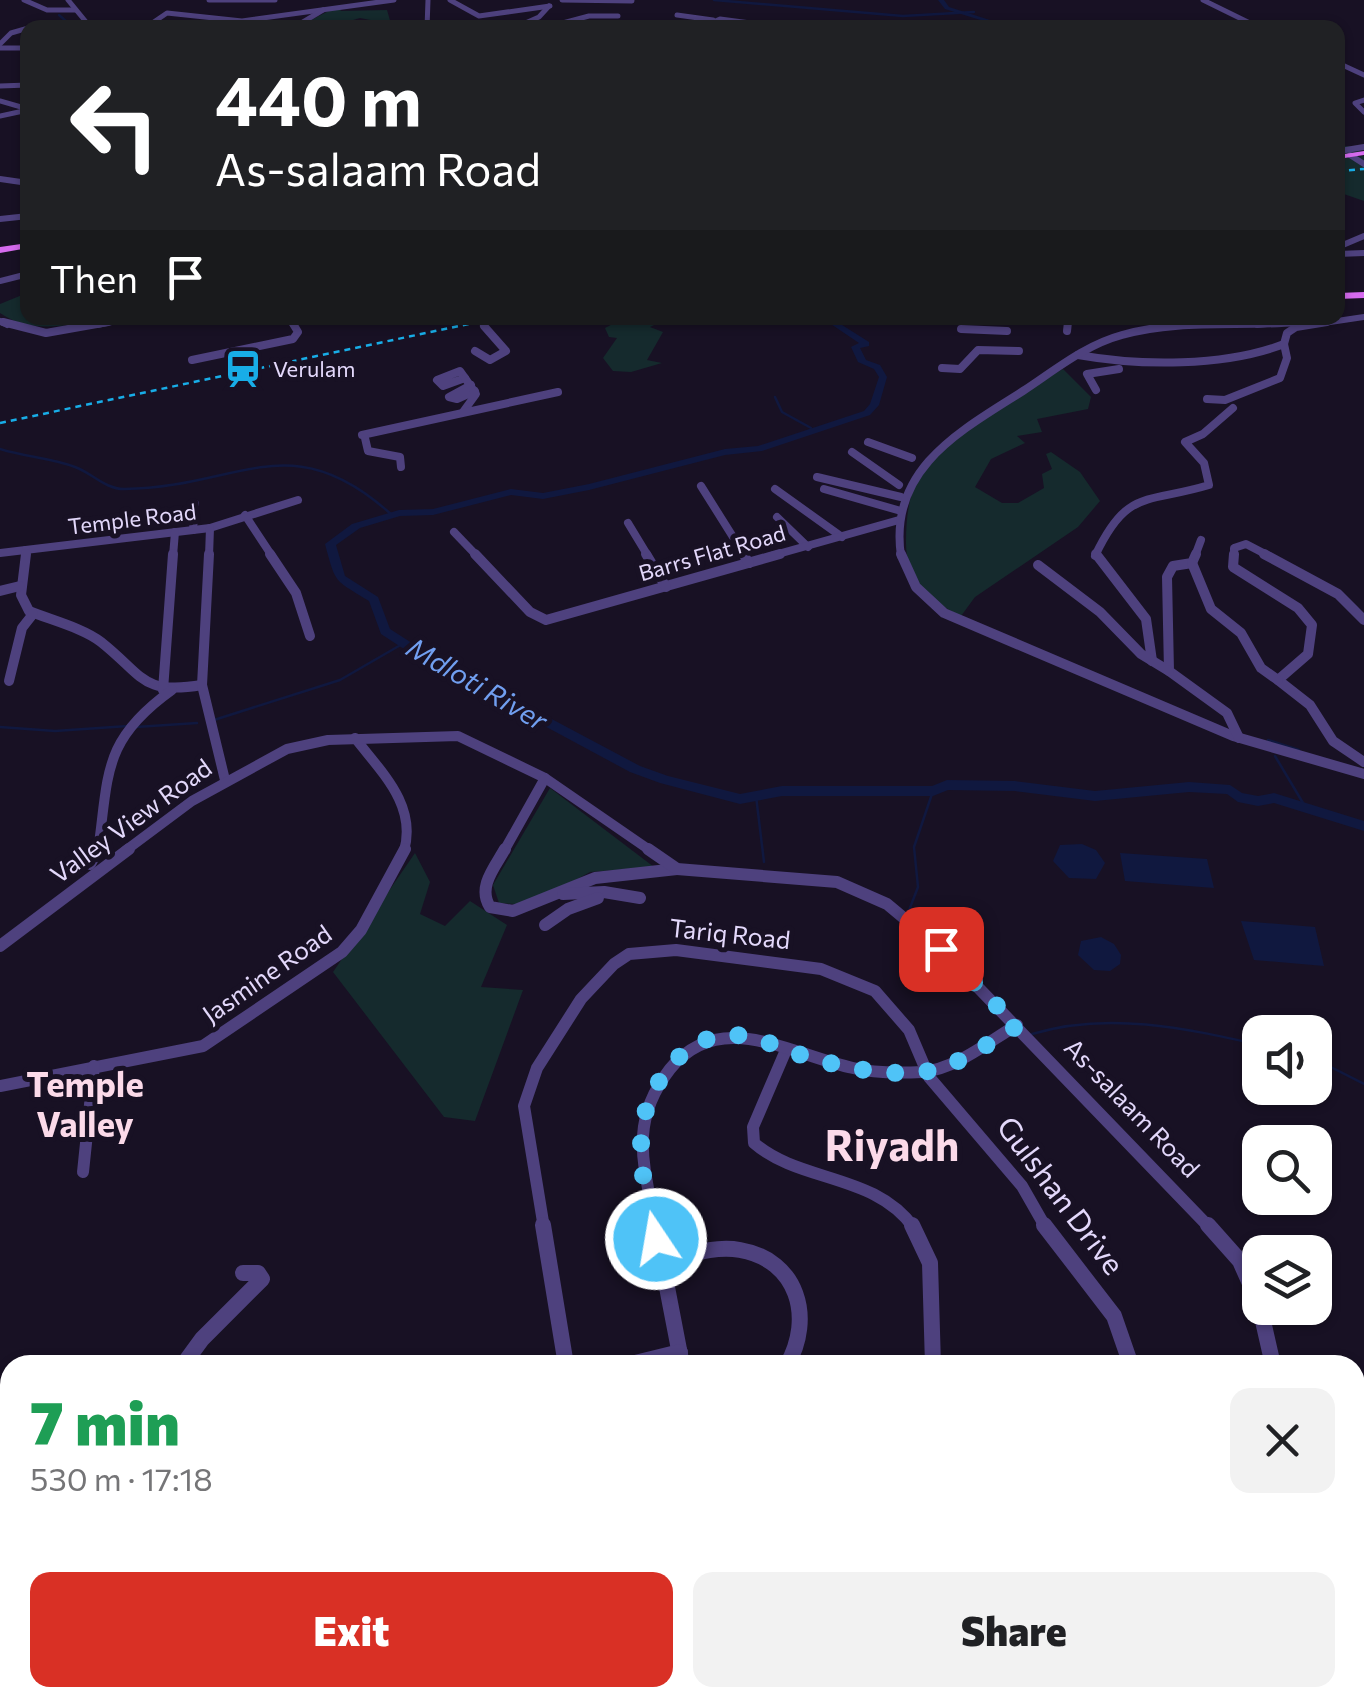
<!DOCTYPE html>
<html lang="en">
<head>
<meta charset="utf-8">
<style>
	:root { --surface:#fff; --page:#f2f2f2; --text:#202124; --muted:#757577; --accent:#d93025 }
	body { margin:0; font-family:Commissioner,sans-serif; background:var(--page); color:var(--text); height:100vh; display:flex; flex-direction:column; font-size:38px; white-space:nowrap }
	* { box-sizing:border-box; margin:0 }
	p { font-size:32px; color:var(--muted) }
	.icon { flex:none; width:55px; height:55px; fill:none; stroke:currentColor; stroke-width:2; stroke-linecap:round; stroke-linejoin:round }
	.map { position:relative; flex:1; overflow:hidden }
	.panel { position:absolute; left:0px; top:1355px; width:1365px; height:352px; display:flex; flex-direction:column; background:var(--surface); border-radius:30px 30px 0 0; box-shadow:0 2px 8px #0004 }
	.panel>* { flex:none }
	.top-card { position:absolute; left:20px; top:20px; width:1325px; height:305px; border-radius:20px; box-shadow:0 2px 8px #0004; background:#202124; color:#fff; overflow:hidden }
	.fabs { position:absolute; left:1242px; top:1015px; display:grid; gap:20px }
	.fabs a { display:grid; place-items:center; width:90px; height:90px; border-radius:20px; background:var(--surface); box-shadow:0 2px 8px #0004; font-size:50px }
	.pin { position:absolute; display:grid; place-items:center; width:85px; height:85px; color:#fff; margin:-42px; border-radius:20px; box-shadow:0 5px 15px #0006 }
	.me { position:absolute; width:110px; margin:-55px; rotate:348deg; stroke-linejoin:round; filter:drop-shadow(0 0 8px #0008) }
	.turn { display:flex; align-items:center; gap:35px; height:210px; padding:0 30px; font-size:45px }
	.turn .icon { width:130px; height:130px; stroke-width:2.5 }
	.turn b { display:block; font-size:70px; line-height:85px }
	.then { display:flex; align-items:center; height:95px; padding:0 30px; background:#0003; gap:20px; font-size:38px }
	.round { display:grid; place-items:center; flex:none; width:105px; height:105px; border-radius:20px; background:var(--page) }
	.overview { display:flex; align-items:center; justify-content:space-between; height:170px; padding:0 30px }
	h1 { font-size:60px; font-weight:800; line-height:75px; color:#1e9e55 }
	.cta { display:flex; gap:20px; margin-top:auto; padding:20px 30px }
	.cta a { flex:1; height:115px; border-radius:20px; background:var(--accent); color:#fff; font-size:40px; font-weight:800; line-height:115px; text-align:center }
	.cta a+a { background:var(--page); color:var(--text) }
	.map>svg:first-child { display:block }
	.green { fill:#152a2d }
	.water { fill:#10183f }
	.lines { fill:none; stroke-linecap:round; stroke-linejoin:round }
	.stream { stroke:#10183f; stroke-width:2.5 }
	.river { fill:#10183f; fill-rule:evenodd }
	.minor-far5 { stroke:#4e417e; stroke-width:5 }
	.minor-far4 { stroke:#4e417e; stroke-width:6 }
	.minor-far3 { stroke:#4e417e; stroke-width:8 }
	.minor-far2 { stroke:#4e417e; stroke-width:10 }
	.minor-far1 { stroke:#4e417e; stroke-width:12 }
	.minor { stroke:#4e417e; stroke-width:16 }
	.major { fill:#d66bef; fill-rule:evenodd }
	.rail { stroke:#18ade7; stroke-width:2.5; stroke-dasharray:6 5; stroke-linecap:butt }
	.route { stroke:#4fc3f7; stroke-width:18; stroke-dasharray:0 32.4 }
	.labels { text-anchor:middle; stroke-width:10; stroke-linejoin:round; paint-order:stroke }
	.far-poi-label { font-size:22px; fill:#e3d8fb; stroke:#181124; text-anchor:start }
	.far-street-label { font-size:22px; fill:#e3d8fb; stroke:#181124 }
	.street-label { font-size:25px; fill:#e3d8fb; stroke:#181124 }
	.water-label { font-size:28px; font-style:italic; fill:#719ff0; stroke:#181124 }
	.near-street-label { font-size:30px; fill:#e3d8fb; stroke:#181124 }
	.district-label { font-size:35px; font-weight:bold; fill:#fbdae9; stroke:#181124 }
	.near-district-label { font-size:42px; font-weight:bold; fill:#fbdae9; stroke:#181124 }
</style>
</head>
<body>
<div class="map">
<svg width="1364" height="1706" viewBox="0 0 1364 1706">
	<rect width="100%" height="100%" fill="#181124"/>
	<!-- green -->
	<g class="green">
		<path d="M338 6 341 11 387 10 391 24 360 18 346 22 354 27 296 28Z"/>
		<path d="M1338 145 1364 148 1352 157 1364 156V201L1338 192Z"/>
		<path d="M27 293 28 318H107C68 324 34 336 0 313V304Z"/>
		<path d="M624 318 660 322 650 327 663 332 647 360 662 363 631 372 613 371 603 358 617 338 609 337 605 328Z"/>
		<path d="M1063 369 1091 397 1088 409 1037 419 1042 432 1017 436 1025 443 991 459 975 487 1002 503H1018L1044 488 1042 474 1052 469 1046 454 1051 452 1080 472 1100 501 1078 527 975 597 961 616C930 602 905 577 906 541 906 522 908 498 917 481 944 432 1015 396 1063 369Z"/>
		<path d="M550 788 654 867 590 872 530 905 499 903 493 885Z"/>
		<path d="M415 853 430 882 420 914 445 926 470 901 507 925 481 987 523 990 475 1121 444 1117 333 972Z"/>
	</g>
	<!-- water -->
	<g class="water">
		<path d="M1082 844 1096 850 1105 863 1096 879 1069 878 1053 861 1060 845Z"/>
		<path d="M1120 853 1207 859 1214 888 1125 881Z"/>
		<path d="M1241 921 1315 927 1324 966 1254 960Z"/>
		<path d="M1101 937 1114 944 1121 955 1120 964 1110 971 1094 970 1078 955 1081 941Z"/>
	</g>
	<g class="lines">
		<!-- stream -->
		<g class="stream">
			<path d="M714 0 903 16 974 12"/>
			<path d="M59 15 67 22 63 24 72 28"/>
			<path d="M96 27 118 28"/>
			<path d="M775 397 782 412 811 428"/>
			<path d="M0 449C25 457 51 458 75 467 92 473 105 489 124 489 239 488 291 422 393 516"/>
			<path d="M214 720 340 680 404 643"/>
			<path d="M0 727 55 731 128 726"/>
			<path d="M136 727 197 723"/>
			<path d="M1268 740 1299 750"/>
			<path d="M1275 756 1306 808"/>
			<path d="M756 796 764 862"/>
			<path d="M908 913 918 887 914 847 933 791"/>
			<path d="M1032 1034C1107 1011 1185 1028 1260 1045"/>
			<path d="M1315 1059 1364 1084"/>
		</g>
		<!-- river -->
		<g class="river">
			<path d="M938 0H944L949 7 1015 28H1006L945 9Z"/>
			<path d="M822 318H831L869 342V346L860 348 866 360 880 365 887 377 879 405 870 415 762 451 725 455 589 490 543 499 511 495 433 515 400 516 360 528 336 545 345 576 378 597 390 629 415 645 469 674 527 712 546 716 640 766 668 776 740 794 782 786H932L947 780 1015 781 1095 791 1189 782 1230 785 1242 793 1258 796 1274 793 1364 821V831L1274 803 1258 806 1238 802 1227 794 1189 792 1095 801 1015 791 948 790 933 796H782L740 804 660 783 630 772 539 723 520 719 461 680 407 651 381 634 369 601C334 579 336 585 325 544L352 524 399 510 433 509 511 489 543 493 589 484 725 449 758 446 864 411 870 404 879 377 874 369 858 362 851 347 859 343Z"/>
		</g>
		<!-- minor-far5 -->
		<g class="minor-far5">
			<path d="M24 0 47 10H75"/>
			<path d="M68 0 91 28"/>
			<path d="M209 0H275"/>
			<path d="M450 0 479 16 550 6"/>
			<path d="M562 0 632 1"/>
			<path d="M1203 0 1260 28"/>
			<path d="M677 15 713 20"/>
			<path d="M672 23 698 28"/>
			<path d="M145 28 167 13 242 21 394 0"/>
			<path d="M293 28 323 10"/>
			<path d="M427 28 428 0"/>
			<path d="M514 28 539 17 549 6"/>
			<path d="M544 28 589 16H618"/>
			<path d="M700 28 720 19 790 28"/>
			<path d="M0 44 11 33 39 25"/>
			<path d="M0 48H28"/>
			<path d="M1338 63 1364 75"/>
			<path d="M0 86 28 85"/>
			<path d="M1364 100 1355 103 1364 112"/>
			<path d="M0 101 28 109"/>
			<path d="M0 116 28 110"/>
		</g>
		<!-- minor-far4 -->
		<g class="minor-far4">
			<path d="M1346 150 1364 147"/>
			<path d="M1350 155 1364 164"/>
			<path d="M0 179 28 183"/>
			<path d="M0 219 28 216"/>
			<path d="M1338 230V234"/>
			<path d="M1338 247 1364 236"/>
			<path d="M1338 254 1364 253"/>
			<path d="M0 281 28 274"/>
			<path d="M289 318 293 325"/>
			<path d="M0 321 7 325"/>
			<path d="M97 325 131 318"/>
			<path d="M1068 325 1069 318"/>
			<path d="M1257 325 1323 318"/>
			<path d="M1310 325 1364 317"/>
		</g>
		<!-- minor-far3 -->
		<g class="minor-far3">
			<path d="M3 322 46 333 108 322"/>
			<path d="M961 329 1007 331"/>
			<path d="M1067 331 1068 322"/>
			<path d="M1284 344 1287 333 1296 327 1327 322"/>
			<path d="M475 351 490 360 506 351 484 326"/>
			<path d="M1078 355C1140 366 1224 367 1284 344"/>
			<path d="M192 360 293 339 298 332 292 322"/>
			<path d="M942 368 960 369 978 350 1019 351"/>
			<path d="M460 371 465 378 443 386 437 380Z"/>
			<path d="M471 385 449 397 457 399 475 391"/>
			<path d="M1096 390 1087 374 1119 369"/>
			<path d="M1207 399 1225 400 1280 378 1287 358 1284 344"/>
			<path d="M463 412 476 394 465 378"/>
			<path d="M362 435 558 392"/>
			<path d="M365 438 368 451 400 457 401 467"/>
			<path d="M868 442 912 458"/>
			<path d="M852 452 899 485"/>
			<path d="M817 477 901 497"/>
			<path d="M701 486 745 556"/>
			<path d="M775 489 842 537"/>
			<path d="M824 489 901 511"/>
			<path d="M245 515 272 556"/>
			<path d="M777 517 808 547"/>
			<path d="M628 523 648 556"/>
			<path d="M193 530 195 504"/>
			<path d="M454 532 477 556"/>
			<path d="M0 553 210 528 298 500"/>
			<path d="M25 556 26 550"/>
			<path d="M173 556 175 532"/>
			<path d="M209 556 210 528"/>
			<path d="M771 556 899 520"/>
			<path d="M901 556C888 469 960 431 1023 391 1055 370 1085 345 1122 335 1178 319 1239 327 1297 322"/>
			<path d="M1095 556C1127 488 1146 504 1209 485L1204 463 1185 442 1203 434 1233 408"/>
			<path d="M1195 556 1201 540"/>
			<path d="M1234 556V548L1246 544 1269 556"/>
		</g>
		<!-- minor-far2 -->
		<g class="minor-far2">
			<path d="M26 554 21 595 29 611C51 620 83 628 101 642 144 676 141 695 202 685"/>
			<path d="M209 554 202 685 225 780"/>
			<path d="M270 554 296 593 310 636"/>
			<path d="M475 554 530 612 546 620 780 554"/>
			<path d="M646 554 666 587"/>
			<path d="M743 554 749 563"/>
			<path d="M901 554 916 587 944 613 1233 736 1364 774"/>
			<path d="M1096 554 1146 619 1152 661"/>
			<path d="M1196 554 1192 563 1173 566 1167 577 1169 671 1227 713 1239 738"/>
			<path d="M1234 554 1233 567 1298 608 1312 625 1308 654 1278 680 1310 705 1333 741 1364 762"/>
			<path d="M1264 554 1338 594 1364 620"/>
			<path d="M1192 563 1211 609 1241 633 1261 668 1278 680"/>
			<path d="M1038 565 1100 612 1141 654 1169 671"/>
			<path d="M0 591 20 586"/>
			<path d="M9 681 22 628 33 614"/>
			<path d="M163 690 173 554"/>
			<path d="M355 738C382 773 417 805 404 851"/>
			<path d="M98 851C109 773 102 740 172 690"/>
			<path d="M125 851 192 801 287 749 328 740 458 736 545 778 651 851"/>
			<path d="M504 851 545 778"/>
		</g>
		<!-- minor-far1 -->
		<g class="minor-far1">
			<path d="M505 849C495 867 477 887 490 907L513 911 595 878 677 869"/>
			<path d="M648 849 677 869 837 882 887 904 941 949 1210 1228"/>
			<path d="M90 864 98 849"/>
			<path d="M563 894 604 892 640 898"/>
			<path d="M545 925 568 909 598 898"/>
			<path d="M0 946 129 849"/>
			<path d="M786 1050 753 1127 754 1143C800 1183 875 1173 914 1228"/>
			<path d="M0 1086 203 1046 342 952 361 930 405 849"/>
			<path d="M83 1172 94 1066"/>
			<path d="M544 1228 524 1106 537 1068 581 999 614 964 629 954 676 950 821 969 875 991 909 1030 929 1077 1022 1186 1046 1228"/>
			<path d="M656 1228C644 1165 628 1123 670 1069 720 1007 791 1055 853 1068 873 1073 901 1073 922 1072 956 1069 988 1042 1017 1025"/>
		</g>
		<!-- minor -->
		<g class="minor">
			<path d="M543 1225 566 1365"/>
			<path d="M655 1225 682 1365"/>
			<path d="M912 1225 930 1263 933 1365"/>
			<path d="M1044 1225 1114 1316 1131 1365"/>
			<path d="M1208 1225 1240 1261 1260 1306"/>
			<path d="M662 1262C687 1256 714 1245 740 1250 798 1260 814 1318 787 1365"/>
			<path d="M1260 1308 1273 1365"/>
			<path d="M183 1365 202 1339 262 1279 258 1273H243"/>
			<path d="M627 1365 680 1352"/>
			<path d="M1355 1577 1364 1580"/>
			<path d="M0 1649 10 1642"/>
			<path d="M324 1698V1706"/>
			<path d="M1300 1706 1303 1698"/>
		</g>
		<!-- major -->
		<g class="major">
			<path d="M1364 151V155L1338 159V155Z"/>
			<path d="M28 243V248L0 253V247Z"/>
			<path d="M1364 292V298L1338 299V293Z"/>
		</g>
		<!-- rail -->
		<g class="rail">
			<path d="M1338 171 1364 169"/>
			<path d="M0 423 497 318"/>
		</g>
	</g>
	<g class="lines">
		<!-- route -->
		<path class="route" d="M656 1239C640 1169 624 1110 681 1055 698 1039 722 1032 745 1036 762 1039 778 1047 795 1053 836 1066 879 1076 922 1072 957 1068 988 1043 1017 1026L941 949"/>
	</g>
	<!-- icons -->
	<defs>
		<g id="station-bare" transform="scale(3)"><path d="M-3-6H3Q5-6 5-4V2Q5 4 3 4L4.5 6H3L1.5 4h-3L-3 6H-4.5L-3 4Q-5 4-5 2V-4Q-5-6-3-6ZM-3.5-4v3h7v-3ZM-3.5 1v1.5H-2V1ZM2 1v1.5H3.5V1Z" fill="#18ade7" stroke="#181124" stroke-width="2.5" paint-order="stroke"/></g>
	</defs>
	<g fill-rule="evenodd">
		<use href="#station-bare" x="243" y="369"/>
	</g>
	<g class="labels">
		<!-- far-poi labels -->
		<g class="far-poi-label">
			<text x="273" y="377">Verulam</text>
		</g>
		<!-- far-street labels -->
		<g class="far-street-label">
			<text transform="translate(132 519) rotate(-7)" y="8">Temple Road</text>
			<text transform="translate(712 553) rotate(-16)" y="8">Barrs Flat Road</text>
		</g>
		<!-- street labels -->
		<g class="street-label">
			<text transform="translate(131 821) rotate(-36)" y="9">Valley View Road</text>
			<text transform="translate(730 934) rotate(6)" y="9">Tariq Road</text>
			<text transform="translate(267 974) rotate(-35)" y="9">Jasmine Road</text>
			<text transform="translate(1132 1108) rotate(46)" y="9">As-salaam Road</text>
		</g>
		<!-- water labels -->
		<g class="water-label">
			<text transform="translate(477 684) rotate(30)" y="10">Mdloti River</text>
		</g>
		<!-- near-street labels -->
		<g class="near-street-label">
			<text transform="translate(1060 1196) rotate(53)" y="10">Gulshan Drive</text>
		</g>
		<!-- district labels -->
		<g class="district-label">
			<text x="85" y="1097">Temple<tspan x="85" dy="40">Valley</tspan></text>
		</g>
		<!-- near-district labels -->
		<g class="near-district-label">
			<text x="892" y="1161">Riyadh</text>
		</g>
	</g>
</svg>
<div class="fabs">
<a><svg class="icon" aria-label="sound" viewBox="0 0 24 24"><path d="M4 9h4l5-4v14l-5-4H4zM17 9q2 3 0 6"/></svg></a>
<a><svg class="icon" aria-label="search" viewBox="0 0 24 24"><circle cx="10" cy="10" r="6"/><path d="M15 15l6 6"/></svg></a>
<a><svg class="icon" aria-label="layers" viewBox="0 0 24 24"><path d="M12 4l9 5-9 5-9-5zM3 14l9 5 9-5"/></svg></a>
</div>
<div class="pin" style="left:941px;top:949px;background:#d93025"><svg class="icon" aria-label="arrive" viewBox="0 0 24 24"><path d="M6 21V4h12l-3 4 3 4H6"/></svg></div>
<svg class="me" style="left:656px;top:1239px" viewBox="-20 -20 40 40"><circle r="17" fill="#4fc3f7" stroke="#fff" stroke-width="3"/><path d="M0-11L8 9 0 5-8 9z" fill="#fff"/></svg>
<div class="top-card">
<div class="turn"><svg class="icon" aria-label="left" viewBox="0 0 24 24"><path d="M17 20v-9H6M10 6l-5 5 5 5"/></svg><div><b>440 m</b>As-salaam Road</div></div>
<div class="then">Then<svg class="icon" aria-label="arrive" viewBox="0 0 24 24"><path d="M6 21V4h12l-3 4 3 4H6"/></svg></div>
</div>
<section class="panel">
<div class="overview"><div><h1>7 min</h1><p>530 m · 17:18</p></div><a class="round"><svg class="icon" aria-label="close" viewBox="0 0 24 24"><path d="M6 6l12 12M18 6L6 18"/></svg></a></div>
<div class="cta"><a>Exit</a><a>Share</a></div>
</section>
</div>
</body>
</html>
